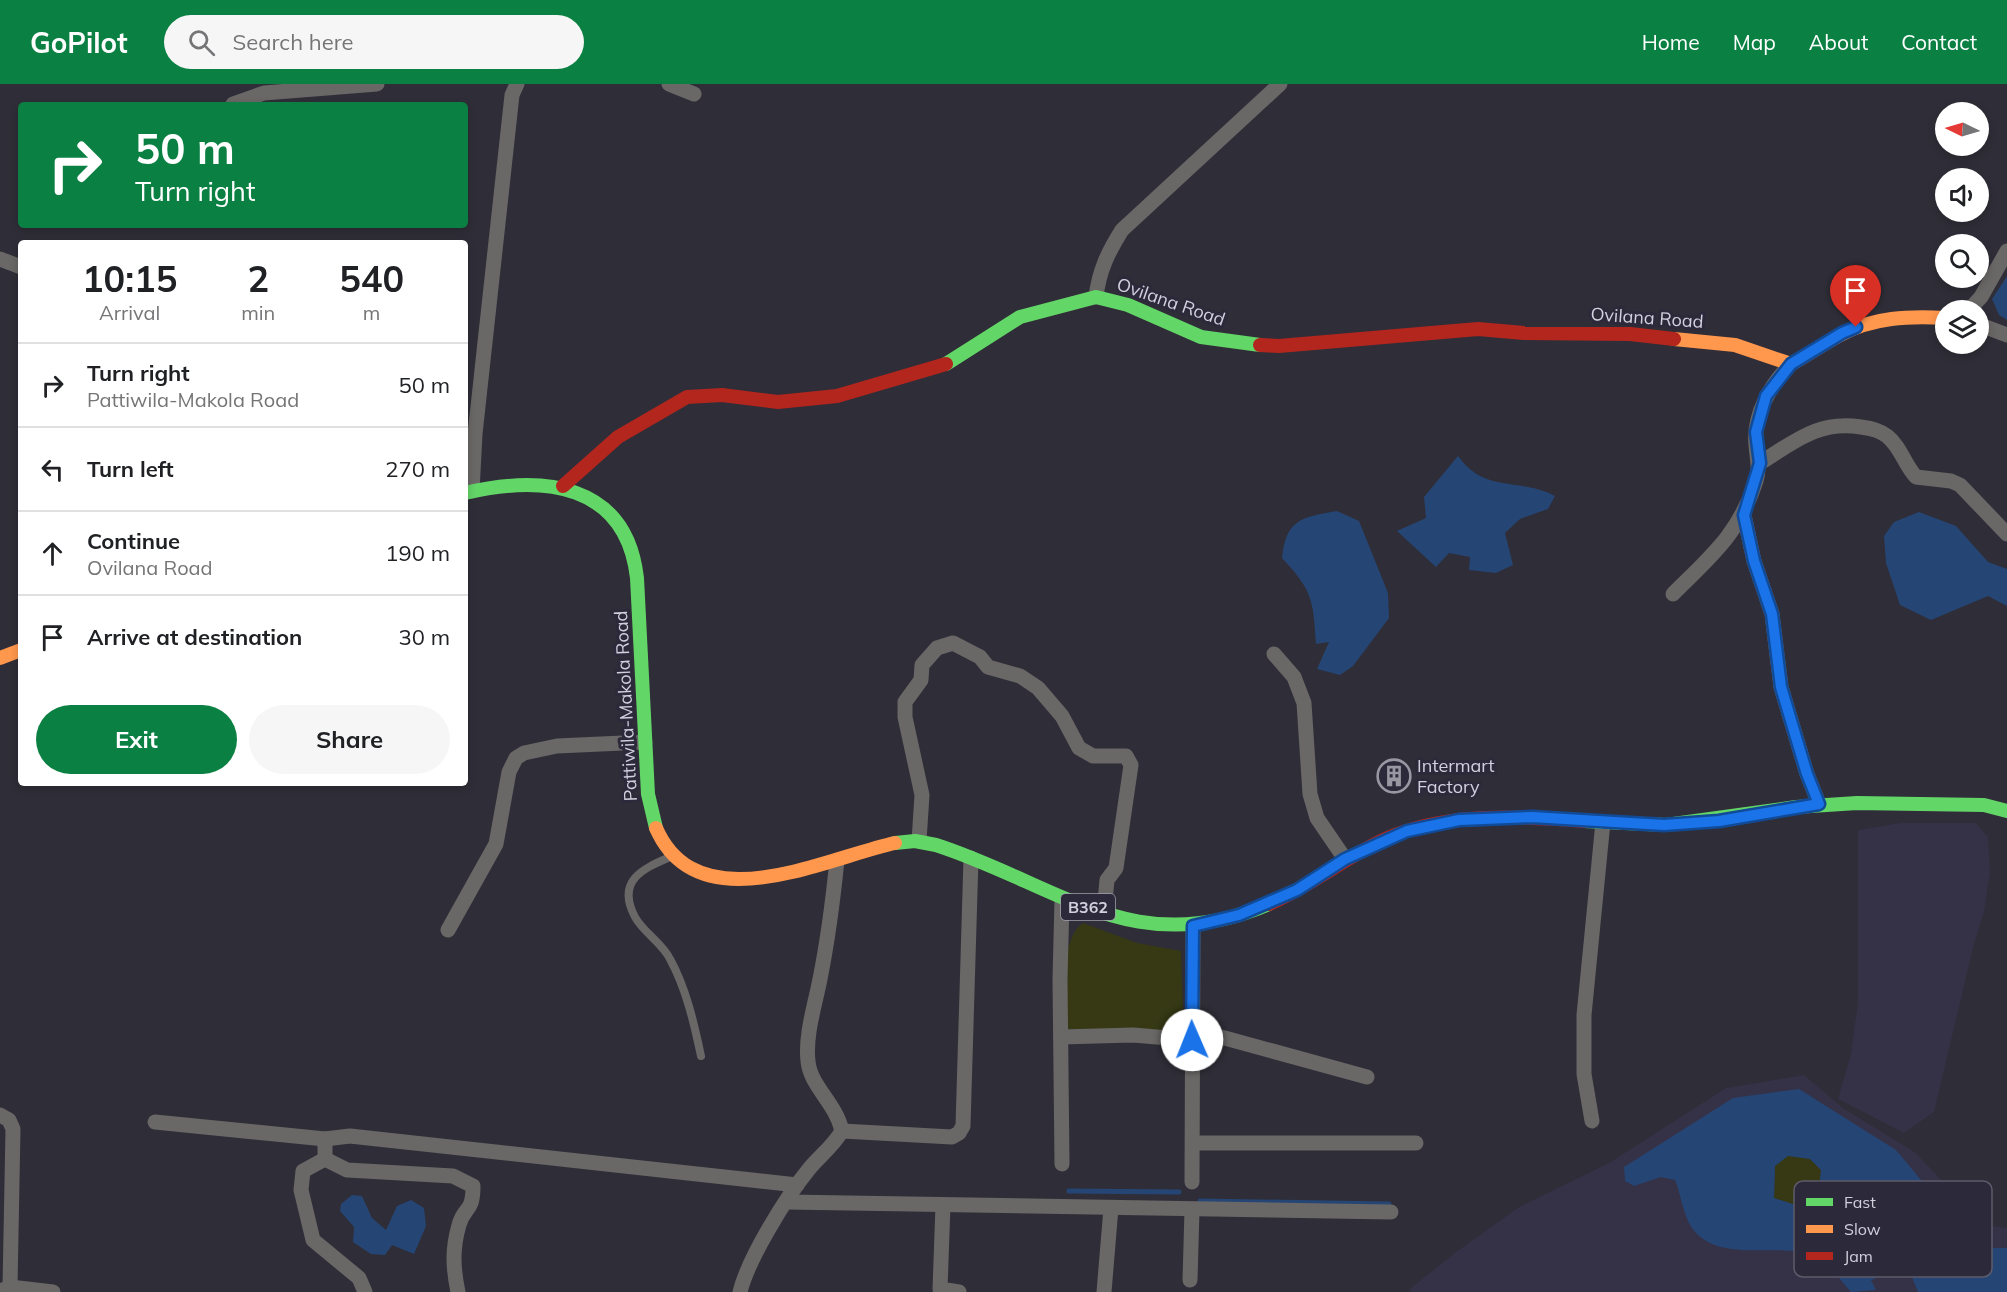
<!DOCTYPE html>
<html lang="en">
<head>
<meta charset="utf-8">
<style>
	:root { --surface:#fff; --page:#f6f6f6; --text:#202124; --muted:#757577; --line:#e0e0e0; --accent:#0b8043 }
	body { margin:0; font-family:Mulish,sans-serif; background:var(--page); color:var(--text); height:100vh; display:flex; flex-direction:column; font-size:22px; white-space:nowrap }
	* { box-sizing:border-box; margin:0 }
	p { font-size:20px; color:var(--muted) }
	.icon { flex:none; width:33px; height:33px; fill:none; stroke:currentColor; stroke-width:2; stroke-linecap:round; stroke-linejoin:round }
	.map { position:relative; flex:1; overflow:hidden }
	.details { position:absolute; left:18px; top:156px; width:450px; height:546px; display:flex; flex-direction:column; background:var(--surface); border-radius:6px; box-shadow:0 3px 9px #0003 }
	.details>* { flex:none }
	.hud { position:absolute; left:18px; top:18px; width:450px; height:126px; border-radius:6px; box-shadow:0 3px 9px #0003; background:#0b8043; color:#fff; overflow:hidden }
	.needle { width:39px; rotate:275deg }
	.buttons { position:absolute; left:1935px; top:18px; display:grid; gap:12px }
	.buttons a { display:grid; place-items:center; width:54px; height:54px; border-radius:50%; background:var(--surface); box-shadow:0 3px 9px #0003; font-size:30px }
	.pin { position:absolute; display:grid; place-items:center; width:51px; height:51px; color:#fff; margin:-62px -26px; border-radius:50% 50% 50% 0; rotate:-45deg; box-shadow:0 0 6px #0007 }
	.pin .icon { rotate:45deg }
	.me { position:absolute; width:66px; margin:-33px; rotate:359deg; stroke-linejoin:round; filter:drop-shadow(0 0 4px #0008) }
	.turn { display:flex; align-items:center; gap:21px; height:126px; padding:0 18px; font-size:27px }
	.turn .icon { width:78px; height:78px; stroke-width:2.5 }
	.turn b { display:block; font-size:42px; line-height:51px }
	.eta { display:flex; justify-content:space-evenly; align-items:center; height:102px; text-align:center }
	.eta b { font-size:36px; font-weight:700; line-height:42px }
	.action { display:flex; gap:12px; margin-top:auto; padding:12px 18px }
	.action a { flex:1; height:69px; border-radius:36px; background:var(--accent); color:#fff; font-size:24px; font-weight:700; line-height:69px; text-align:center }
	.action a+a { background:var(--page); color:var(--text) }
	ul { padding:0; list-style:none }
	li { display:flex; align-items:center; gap:18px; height:84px; padding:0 18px; border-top:2px solid var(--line) }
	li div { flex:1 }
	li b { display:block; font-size:22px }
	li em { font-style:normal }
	header { display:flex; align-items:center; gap:36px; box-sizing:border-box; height:84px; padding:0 30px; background:var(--accent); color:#fff }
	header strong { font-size:28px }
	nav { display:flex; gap:33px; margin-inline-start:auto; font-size:21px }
	.search { width:420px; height:54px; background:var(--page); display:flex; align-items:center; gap:15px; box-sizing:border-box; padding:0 21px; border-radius:33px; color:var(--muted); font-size:22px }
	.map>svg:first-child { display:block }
	.built { fill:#353147 }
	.green { fill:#363914 }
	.water { fill:#254674; fill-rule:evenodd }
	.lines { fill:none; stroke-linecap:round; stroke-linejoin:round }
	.stream { stroke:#254674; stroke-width:5 }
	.lane { stroke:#6a6767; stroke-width:8 }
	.street { stroke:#6a6767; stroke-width:15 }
	.fast { stroke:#63d668; stroke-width:14 }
	.slow { stroke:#ff974d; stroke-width:14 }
	.jam { stroke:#b3261e; stroke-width:14 }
	.route-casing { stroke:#114b97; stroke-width:15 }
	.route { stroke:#1a73e8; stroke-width:10 }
	.labels { text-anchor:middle; stroke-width:6; stroke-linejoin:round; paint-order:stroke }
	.shield { fill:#2c293b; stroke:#a09eac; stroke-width:1.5 }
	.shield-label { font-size:16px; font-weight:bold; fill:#d1d0dc }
	.street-label { font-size:18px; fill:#d1d0dc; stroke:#2c293b }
	.poi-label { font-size:18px; fill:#d1d0dc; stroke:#2c293b; text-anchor:start }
	.key { fill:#2c293b; stroke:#5e5b6b; stroke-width:1.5 }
	.key-label { font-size:16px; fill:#d1d0dc }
</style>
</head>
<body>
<header>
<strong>GoPilot</strong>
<div class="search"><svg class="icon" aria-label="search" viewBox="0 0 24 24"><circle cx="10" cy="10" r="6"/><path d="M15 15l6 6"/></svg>Search here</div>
<nav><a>Home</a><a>Map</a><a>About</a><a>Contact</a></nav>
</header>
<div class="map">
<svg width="2007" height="1208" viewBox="0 0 2007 1208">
	<rect width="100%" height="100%" fill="#2f2d37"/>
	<!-- built -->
	<g class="built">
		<path d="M1900 739H1976L1988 753 1990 789 1984 828 1973 864 1934 1028 1904 1049 1838 1015 1851 970 1858 917V746Z"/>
		<path d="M1804 991 1843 1024 1916 1069 1983 1141 2007 1144V1208H1410L1411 1204 1456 1168 1519 1123 1609 1079 1726 1004Z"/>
	</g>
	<!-- green -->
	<g class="green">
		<path d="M1083 839 1137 859 1181 867 1184 949 1067 945C1067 918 1058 855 1083 839Z"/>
		<path d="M1788 1071 1810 1075 1821 1086 1819 1105 1802 1123 1774 1114 1775 1082Z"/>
	</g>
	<!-- water -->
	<g class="water">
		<path d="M2007 192V236L1999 231 1992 215Z"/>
		<path d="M1458 372C1485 410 1519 393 1555 412L1548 425 1520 435 1505 449 1513 481 1496 489 1469 486 1470 473 1449 469 1436 483 1397 447 1426 434 1424 413Z"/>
		<path d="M1337 427 1359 437 1388 509 1389 534 1353 582 1340 591 1317 585 1329 558 1316 560C1313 516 1313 507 1282 474 1286 435 1302 433 1337 427Z"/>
		<path d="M1919 428 1956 442 1988 478 2007 485V522L1988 512 1931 536 1900 521 1886 479 1884 452 1894 438Z"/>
		<path d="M1799 1005 1896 1066 1957 1139 1986 1164H2007V1208H1918L1907 1181 1871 1196 1876 1206 1851 1208C1842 1198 1831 1182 1819 1175 1784 1154 1720 1183 1692 1144 1683 1131 1681 1110 1675 1096L1661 1093 1634 1102 1625 1097 1624 1083 1733 1014ZM1788 1072 1810 1075 1821 1086 1819 1105 1802 1123 1774 1114 1775 1082Z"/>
		<path d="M352 1111 362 1112 372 1134 386 1146 397 1122 411 1116 424 1124 426 1142 414 1170 392 1161 385 1171 371 1170 353 1158 354 1143 340 1127 341 1120Z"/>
	</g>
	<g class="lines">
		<!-- stream -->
		<g class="stream">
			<path d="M1069 1107 1179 1108"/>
			<path d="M1200 1117 1389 1120"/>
		</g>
		<!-- lane -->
		<path class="lane" d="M670 773C642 785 616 797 635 833 643 848 662 859 670 875 686 904 694 939 701 972"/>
		<!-- street -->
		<g class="street">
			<path d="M669 0 694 10"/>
			<path d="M233 20 264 9 377 0"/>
			<path d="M0 175 21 183"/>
			<path d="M1096 213C1099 187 1108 168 1122 146L1280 0"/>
			<path d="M1969 226 1981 213 2007 167"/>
			<path d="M1978 240 2007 251"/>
			<path d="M1760 379C1794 358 1818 336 1861 343 1869 344 1881 347 1887 352 1901 363 1904 380 1916 393L1951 397 1960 401 2007 450"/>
			<path d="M472 407 475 350 512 11 517 0"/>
			<path d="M1744 431 1754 477 1772 530 1781 603 1807 690 1819 720"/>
			<path d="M1673 510C1711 472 1739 450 1756 397 1760 384 1757 375 1756 361 1753 331 1770 301 1791 280"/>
			<path d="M1274 570 1294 593 1304 619 1310 710 1317 734 1345 775"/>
			<path d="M919 757 922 711 905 633V618L921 596 922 581 937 564 953 559 980 573 988 583 1020 592 1038 604 1062 632 1079 664 1093 672H1126L1131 681 1116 784 1107 796 1104 828"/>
			<path d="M448 846 496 760 509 688 516 674 524 669 557 662 645 658"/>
			<path d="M1192 945 1367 993"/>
			<path d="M1061 953 1133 951 1192 956"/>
			<path d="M0 1031 9 1036 13 1045 10 1203 0 1207"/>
			<path d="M1592 1037 1584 990V931L1603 738"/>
			<path d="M155 1038 325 1055"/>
			<path d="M842 1047 952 1053 959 1049 963 1042 971 774"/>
			<path d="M1193 1059H1416"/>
			<path d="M325 1075V1055L350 1052 797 1101"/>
			<path d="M325 1075 347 1086 453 1092 473 1102C473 1130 464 1122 459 1141 452 1165 453 1184 458 1208"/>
			<path d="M325 1075 303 1087 301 1106 313 1156 359 1194 365 1208"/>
			<path d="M1062 1080 1060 895 1062 816"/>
			<path d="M1192 1098 1193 842"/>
			<path d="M787 1118 1391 1128"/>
			<path d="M943 1121 940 1205 959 1208"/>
			<path d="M1190 1196 1192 1126"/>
			<path d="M10 1203 53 1208"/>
			<path d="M740 1208C748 1175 786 1113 809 1085 820 1072 833 1062 842 1047 836 1019 810 1002 808 977 805 951 815 921 820 895 828 855 833 816 837 776"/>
			<path d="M1104 1208 1111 1124"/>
		</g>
		<!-- fast -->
		<g class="fast">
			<path d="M946 280 1020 233 1096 213 1128 221 1201 253 1260 261"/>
			<path d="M465 409C542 391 626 398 637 494L648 710 656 744"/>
			<path d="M1584 737 1666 741 1796 723 1857 719 1984 721 2007 727"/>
			<path d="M895 759 915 757 936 761C1057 800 1134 878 1269 820"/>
		</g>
		<!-- slow -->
		<g class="slow">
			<path d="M1674 255 1735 261 1791 280C1808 271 1823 260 1840 251 1873 233 1909 232 1946 234"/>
			<path d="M0 574 21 566"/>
			<path d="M656 744C698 840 825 774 895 759"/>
		</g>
		<!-- jam -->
		<g class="jam">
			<path d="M1260 261 1279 262 1478 245 1524 249 1630 250 1674 255"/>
			<path d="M563 402 618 353 687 313 722 311 778 318 837 312 946 280"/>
			<path d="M1269 820C1308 803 1342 776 1381 757 1442 728 1517 732 1584 737"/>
		</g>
	</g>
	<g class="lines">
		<!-- route casing -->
		<g class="route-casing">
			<path id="route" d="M1192 956 1193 842 1239 831 1297 806 1345 775 1407 747 1459 736 1532 733 1664 741 1719 737 1819 720 1807 690 1781 603 1772 530 1754 477 1744 431 1760 379 1756 348 1766 312 1791 280 1842 249 1856 243"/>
		</g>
		<!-- route -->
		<use href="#route" class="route"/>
	</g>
	<!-- icons -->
	<defs>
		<g id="building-ring" transform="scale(1.725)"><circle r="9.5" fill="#2c293b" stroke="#9897a2" stroke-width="1.5"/><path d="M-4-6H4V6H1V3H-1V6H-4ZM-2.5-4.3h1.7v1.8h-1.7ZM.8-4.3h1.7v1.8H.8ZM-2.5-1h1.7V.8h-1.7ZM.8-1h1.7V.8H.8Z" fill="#9897a2"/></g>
	</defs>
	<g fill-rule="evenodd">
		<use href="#building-ring" x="1394" y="692"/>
	</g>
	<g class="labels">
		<!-- shield labels -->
		<rect class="shield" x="1061" y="810" width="54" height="26" rx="4.5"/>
		<g class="shield-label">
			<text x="1088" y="829">B362</text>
		</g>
		<!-- street labels -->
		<g class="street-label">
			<text transform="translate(1171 218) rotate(19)" y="6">Ovilana Road</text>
			<text transform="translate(1647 234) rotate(4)" y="6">Ovilana Road</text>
			<text transform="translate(626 622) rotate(-93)" y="6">Pattiwila-Makola Road</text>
		</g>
		<!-- poi labels -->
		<g class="poi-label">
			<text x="1417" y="688">Intermart<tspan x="1417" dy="21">Factory</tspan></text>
		</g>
	</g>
	<!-- legend -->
	<rect x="1794" y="1097" width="198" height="96" rx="9" class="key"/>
	<rect x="1806" y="1114" width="27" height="8" fill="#63d668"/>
	<rect x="1806" y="1141" width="27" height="8" fill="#ff974d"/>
	<rect x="1806" y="1168" width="27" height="8" fill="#b3261e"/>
	<g class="key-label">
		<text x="1844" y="1124">Fast</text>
		<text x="1844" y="1151">Slow</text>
		<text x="1844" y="1178">Jam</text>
	</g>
</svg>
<div class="buttons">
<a><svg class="needle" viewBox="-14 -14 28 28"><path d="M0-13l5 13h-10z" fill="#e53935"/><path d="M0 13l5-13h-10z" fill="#757577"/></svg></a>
<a><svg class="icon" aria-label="sound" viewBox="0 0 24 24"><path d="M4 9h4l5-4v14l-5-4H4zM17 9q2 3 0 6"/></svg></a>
<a><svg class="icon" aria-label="search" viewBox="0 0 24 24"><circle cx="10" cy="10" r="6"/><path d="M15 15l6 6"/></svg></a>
<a><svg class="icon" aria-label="layers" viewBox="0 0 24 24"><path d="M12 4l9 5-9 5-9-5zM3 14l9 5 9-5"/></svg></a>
</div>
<div class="pin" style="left:1856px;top:243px;background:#d93025"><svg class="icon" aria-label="arrive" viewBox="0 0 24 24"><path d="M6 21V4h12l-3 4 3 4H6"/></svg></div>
<svg class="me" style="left:1192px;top:956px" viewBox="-20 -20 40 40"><circle r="19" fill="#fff"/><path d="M0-13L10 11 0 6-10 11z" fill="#1a73e8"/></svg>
<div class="hud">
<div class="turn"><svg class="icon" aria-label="right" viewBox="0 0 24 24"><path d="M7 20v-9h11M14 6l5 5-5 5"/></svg><div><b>50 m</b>Turn right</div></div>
</div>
<section class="details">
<div class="eta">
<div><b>10:15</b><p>Arrival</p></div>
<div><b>2</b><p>min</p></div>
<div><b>540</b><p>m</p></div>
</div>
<ul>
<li><svg class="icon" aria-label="right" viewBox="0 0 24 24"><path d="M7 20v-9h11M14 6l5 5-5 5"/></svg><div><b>Turn right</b><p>Pattiwila-Makola Road</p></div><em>50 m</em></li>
<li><svg class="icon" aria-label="left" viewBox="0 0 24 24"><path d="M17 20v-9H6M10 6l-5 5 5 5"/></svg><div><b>Turn left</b></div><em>270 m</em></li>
<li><svg class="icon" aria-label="ahead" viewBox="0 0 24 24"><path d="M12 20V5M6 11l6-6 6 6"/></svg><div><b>Continue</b><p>Ovilana Road</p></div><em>190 m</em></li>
<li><svg class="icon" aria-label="arrive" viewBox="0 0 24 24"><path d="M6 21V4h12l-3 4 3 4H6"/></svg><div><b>Arrive at destination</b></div><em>30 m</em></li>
</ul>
<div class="action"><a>Exit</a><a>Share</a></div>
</section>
</div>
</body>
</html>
